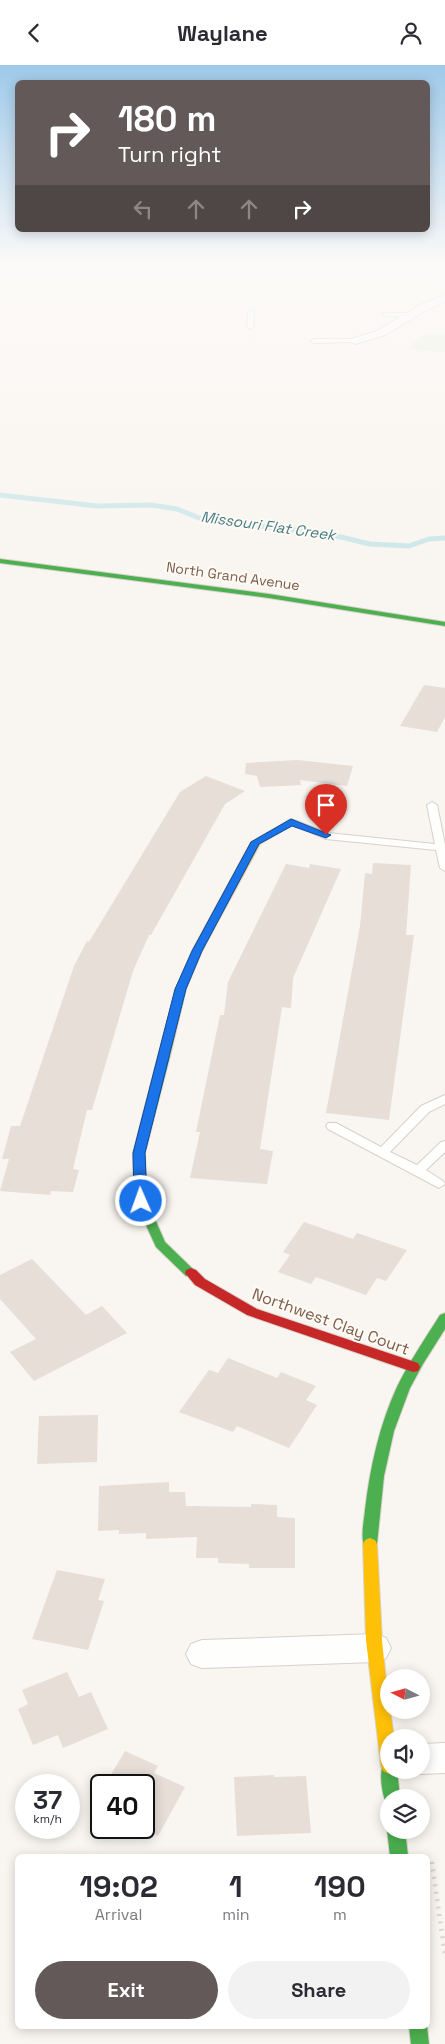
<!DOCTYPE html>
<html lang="en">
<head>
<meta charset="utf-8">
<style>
	:root { --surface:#fff; --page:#f2f2f3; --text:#2b2b33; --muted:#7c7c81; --accent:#625958 }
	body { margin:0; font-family:"Space Grotesk",sans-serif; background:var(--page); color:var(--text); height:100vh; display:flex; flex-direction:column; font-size:19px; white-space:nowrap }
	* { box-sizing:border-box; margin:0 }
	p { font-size:16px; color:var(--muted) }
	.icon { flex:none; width:28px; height:28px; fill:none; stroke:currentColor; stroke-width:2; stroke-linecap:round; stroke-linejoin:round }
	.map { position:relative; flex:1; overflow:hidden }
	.panel { position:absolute; left:15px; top:1789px; width:415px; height:175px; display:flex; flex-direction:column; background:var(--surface); border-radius:8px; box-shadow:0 2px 12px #0003 }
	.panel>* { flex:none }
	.top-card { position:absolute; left:15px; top:15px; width:415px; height:152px; border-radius:8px; box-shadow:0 2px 12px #0003; background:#625958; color:#fff; overflow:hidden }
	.needle { width:32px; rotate:276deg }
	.fabs { position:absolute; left:380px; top:1604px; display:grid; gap:10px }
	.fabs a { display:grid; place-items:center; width:50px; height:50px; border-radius:50%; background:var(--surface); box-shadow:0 2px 12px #0003; font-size:25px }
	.speed { position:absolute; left:15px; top:1709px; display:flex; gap:10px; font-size:25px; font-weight:700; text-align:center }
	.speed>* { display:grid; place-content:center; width:65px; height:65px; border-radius:50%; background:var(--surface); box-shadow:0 2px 12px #0003; line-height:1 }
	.speed small { font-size:12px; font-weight:400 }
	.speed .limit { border:2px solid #111; border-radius:8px; background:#fff; color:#111 }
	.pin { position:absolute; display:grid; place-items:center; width:42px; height:42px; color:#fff; margin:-51px -21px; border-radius:50% 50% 50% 0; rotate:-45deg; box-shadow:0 0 5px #0007 }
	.pin .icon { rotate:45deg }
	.me { position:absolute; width:55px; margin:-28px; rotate:358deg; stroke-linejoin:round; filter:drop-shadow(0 0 4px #0008) }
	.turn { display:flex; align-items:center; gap:18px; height:105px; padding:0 20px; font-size:22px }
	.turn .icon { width:65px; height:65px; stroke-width:2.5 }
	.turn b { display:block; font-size:35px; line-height:42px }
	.lanes { display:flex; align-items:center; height:48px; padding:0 20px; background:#0003; justify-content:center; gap:25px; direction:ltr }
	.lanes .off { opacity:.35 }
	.eta { display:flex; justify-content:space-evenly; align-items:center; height:85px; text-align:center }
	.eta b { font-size:30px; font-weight:800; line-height:35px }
	.primary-button { display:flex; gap:10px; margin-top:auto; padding:10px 20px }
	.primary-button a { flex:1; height:58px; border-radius:30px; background:var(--accent); color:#fff; font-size:20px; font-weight:800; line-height:58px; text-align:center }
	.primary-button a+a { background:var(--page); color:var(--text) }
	header { display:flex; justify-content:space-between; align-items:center; height:65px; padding:0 20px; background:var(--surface); font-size:22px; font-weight:800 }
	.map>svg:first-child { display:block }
	.green { fill:#e7f0db }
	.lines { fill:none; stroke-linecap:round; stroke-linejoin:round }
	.stream { stroke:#d0e8ea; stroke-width:5 }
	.building { fill:#e6ded7 }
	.lane-casing { stroke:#d7d1cb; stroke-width:2 }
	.street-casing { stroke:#d7d1cb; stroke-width:2 }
	.fast-casing { stroke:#d9d2cb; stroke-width:2 }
	.slow-casing { stroke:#d9d2cb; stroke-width:2 }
	.jam-casing { stroke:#d9d2cb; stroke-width:2 }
	.path { stroke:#dcd5d0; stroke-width:4.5; stroke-dasharray:2 5.5; stroke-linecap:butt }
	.lane { fill:#fefefd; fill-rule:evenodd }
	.street { fill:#fefefd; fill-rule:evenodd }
	.fast { fill:#4caf50; fill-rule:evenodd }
	.slow { fill:#ffc107; fill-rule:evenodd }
	.jam { fill:#c62828; fill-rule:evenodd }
	.route { fill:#1a73e8; stroke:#114b97 }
	.labels { text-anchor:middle; stroke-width:4; stroke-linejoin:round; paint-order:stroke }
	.far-street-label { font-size:14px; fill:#7a5c4d; stroke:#fffaf3 }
	.far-water-label { font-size:15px; font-style:italic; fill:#437c86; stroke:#fffaf3 }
	.street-label { font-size:16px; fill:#7a5c4d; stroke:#fffaf3 }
</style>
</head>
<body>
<header><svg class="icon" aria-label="back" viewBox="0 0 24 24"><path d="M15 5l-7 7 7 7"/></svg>Waylane<svg class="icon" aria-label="person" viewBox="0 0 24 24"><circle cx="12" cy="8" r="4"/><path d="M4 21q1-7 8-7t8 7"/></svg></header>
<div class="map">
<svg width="445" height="1979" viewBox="0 0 445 1979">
	<rect width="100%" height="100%" fill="#f9f5f0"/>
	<!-- green -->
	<path class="green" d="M429 269 445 270V287L415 285 409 283 421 271Z"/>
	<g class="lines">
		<!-- stream -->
		<path class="stream" d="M0 430 97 441 151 440 177 444 204 455 324 468 370 479 409 481 429 474 445 473"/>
	</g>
	<!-- building -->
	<g class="building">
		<path d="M424 620 445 623V652L437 667 400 661Z"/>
		<path d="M297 695 353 701 347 721 300 715 301 720 260 722 257 711 245 709 246 698Z"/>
		<path d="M206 711 245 726 225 739 151 870H149L133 906 92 1045H87L73 1104 79 1105 73 1127 51 1126 50 1130 0 1126 9 1094H2L11 1061H20L74 901 87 876 89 877 180 727Z"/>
		<path d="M373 798 411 800 406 870H414L389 1055 326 1048 360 861 365 808 372 809Z"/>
		<path d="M286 799 309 803 310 799 341 804 293 913 291 943 282 942 260 1084 273 1086 267 1119 190 1113 200 1067H196L220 950H224L228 917Z"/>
		<path d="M304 1157 353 1174 357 1168 407 1185 386 1216 377 1213 366 1230 316 1212 311 1219 278 1207 290 1190 283 1187Z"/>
		<path d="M32 1194 86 1250 102 1241 127 1268 34 1316 10 1287 36 1274 0 1234V1210Z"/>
		<path d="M228 1293 277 1313 281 1307 316 1321 306 1335 317 1340 289 1383 237 1361 233 1367 179 1347 209 1305 218 1308Z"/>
		<path d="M98 1350 97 1397 37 1399 39 1351Z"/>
		<path d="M169 1417V1427H185L186 1441 251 1442V1439L277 1440V1452L295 1453V1503H249V1499L218 1498V1493H196L197 1472 146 1474V1468L119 1469V1465L98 1466 99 1421Z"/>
		<path d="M57 1505 105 1514 98 1535 104 1536 88 1585 32 1574Z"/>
		<path d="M67 1607 79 1632 91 1627 108 1664 63 1683 58 1670 33 1680 18 1644 28 1639 22 1625Z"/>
		<path d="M125 1686 158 1701 154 1708 185 1722 158 1771 144 1765V1720H105Z"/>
		<path d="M274 1710V1712L306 1711 311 1768 237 1771 234 1712Z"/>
	</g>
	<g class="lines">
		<!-- lane casing -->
		<g class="lane-casing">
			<g id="lane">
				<path d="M251 245 254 247 253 262 250 264 247 262 248 247Z"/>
				<path d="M382 248H411L414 250 411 252 384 251Z"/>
				<path d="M355 274 357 277 314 278 311 276 314 274Z"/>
				<path d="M432 737 437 740 445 780V806L440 803 436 785 326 774 286 757 288 755H294L328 768 435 779 427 740Z"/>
				<path d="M445 1030V1039L429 1047 390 1087 417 1100 441 1077 445 1076V1087L426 1105 443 1116 445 1119 439 1123 328 1064 326 1061 328 1058H336L381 1082 421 1041Z"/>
			</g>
		</g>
		<!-- street casing -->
		<g class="street-casing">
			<g id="street">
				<path d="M445 230V237L428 244 385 270 355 279 349 276 351 274 377 266 420 240Z"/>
				<path d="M375 1569 386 1573 391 1583 386 1593 375 1597 202 1603 191 1599 186 1589 191 1579 202 1575Z"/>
				<path d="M445 1678V1708L421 1709 410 1705H421V1679Z"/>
			</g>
		</g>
		<!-- fast casing -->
		<g class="fast-casing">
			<g id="fast">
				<path d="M0 494 269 529 445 557V561L269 533 0 498Z"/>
				<path d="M164 988 170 991 145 1088 147 1136 165 1177 197 1208 196 1211H186L156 1182 135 1136 133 1088 158 991Z"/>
				<path d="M445 1248V1264L423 1299 410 1323 394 1366 384 1411 377 1479 375 1483 370 1485 365 1483C360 1473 364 1456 365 1445 370 1403 379 1361 397 1322 409 1297 425 1274 440 1250Z"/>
				<path d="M389 1697V1705H397L400 1732H389V1739L386 1738C382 1728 379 1710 383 1700Z"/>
				<path d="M389 1762V1765H405L408 1791H390L387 1765Z"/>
				<path d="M409 1961H427L429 1979H411Z"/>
			</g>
		</g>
		<!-- slow casing -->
		<g class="slow-casing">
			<g id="slow">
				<path d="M291 754 294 755V759L260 779 202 886 186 924 170 991 168 993H160L158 991 176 924 192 886 251 777Z"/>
				<path d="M370 1473 375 1475 377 1479 382 1575 389 1645H390L394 1672H389V1705H396L389 1709 383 1706 381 1701 366 1575 363 1479 365 1475Z"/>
			</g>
		</g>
		<!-- jam casing -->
		<g class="jam-casing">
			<path id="jam" d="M191 1203 196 1205 205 1214 257 1244 418 1298 420 1302 418 1306 413 1307 247 1250 195 1220 185 1208 186 1205Z"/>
		</g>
		<!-- path -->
		<g class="path">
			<path d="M423 1741 426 1757"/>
			<path d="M432 1797 445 1891"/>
		</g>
		<!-- lane -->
		<use href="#lane" class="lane"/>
		<!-- street -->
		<use href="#street" class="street"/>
		<!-- fast -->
		<use href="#fast" class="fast"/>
		<!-- slow -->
		<use href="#slow" class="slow"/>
		<!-- jam -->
		<use href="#jam" class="jam"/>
	</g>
	<!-- sky -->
	<linearGradient id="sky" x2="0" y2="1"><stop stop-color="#9ec9e9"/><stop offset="0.42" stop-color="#fcfaf8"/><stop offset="1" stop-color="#fcfaf8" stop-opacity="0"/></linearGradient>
	<rect width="445" height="479" fill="url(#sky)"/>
	<!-- route -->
	<path class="route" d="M291 754 331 770 326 773 292 761 259 779 202 886 186 924 145 1088 147 1136 141 1140 136 1139 134 1136 133 1088 175 924 192 886 251 777Z"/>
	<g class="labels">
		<!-- far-street labels -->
		<g class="far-street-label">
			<text transform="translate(233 511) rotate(8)" y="5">North Grand Avenue</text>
		</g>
		<!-- far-water labels -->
		<g class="far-water-label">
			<text transform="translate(268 461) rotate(8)" y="5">Missouri Flat Creek</text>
		</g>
		<!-- street labels -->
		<g class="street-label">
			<text transform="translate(331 1256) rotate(20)" y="6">Northwest Clay Court</text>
		</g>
	</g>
</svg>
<div class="fabs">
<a><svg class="needle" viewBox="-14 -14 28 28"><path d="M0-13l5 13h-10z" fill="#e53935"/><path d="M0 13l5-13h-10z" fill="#7c7c81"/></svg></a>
<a><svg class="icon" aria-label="sound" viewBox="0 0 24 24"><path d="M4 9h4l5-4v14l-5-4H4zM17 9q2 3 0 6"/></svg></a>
<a><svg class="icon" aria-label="layers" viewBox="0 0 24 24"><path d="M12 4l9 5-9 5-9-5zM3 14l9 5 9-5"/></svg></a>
</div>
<div class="speed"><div>37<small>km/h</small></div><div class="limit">40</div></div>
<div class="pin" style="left:326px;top:770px;background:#d93025"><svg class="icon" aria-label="arrive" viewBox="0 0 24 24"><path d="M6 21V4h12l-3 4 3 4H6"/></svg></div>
<svg class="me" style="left:141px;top:1136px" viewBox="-20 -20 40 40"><circle r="17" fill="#1a73e8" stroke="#fff" stroke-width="3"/><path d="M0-11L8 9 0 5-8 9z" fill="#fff"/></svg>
<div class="top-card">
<div class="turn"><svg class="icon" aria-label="right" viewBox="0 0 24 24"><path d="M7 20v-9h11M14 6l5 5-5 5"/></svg><div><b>180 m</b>Turn right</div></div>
<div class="lanes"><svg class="icon off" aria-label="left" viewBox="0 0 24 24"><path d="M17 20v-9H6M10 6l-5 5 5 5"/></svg><svg class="icon off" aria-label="ahead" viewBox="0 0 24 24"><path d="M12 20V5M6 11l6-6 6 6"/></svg><svg class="icon off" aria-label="ahead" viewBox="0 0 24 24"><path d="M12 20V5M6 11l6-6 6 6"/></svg><svg class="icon" aria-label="right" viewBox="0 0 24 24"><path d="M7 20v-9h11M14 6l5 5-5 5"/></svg></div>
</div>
<section class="panel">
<div class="eta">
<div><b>19:02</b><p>Arrival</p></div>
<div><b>1</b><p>min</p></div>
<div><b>190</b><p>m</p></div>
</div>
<div class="primary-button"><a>Exit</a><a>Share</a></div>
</section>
</div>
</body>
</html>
